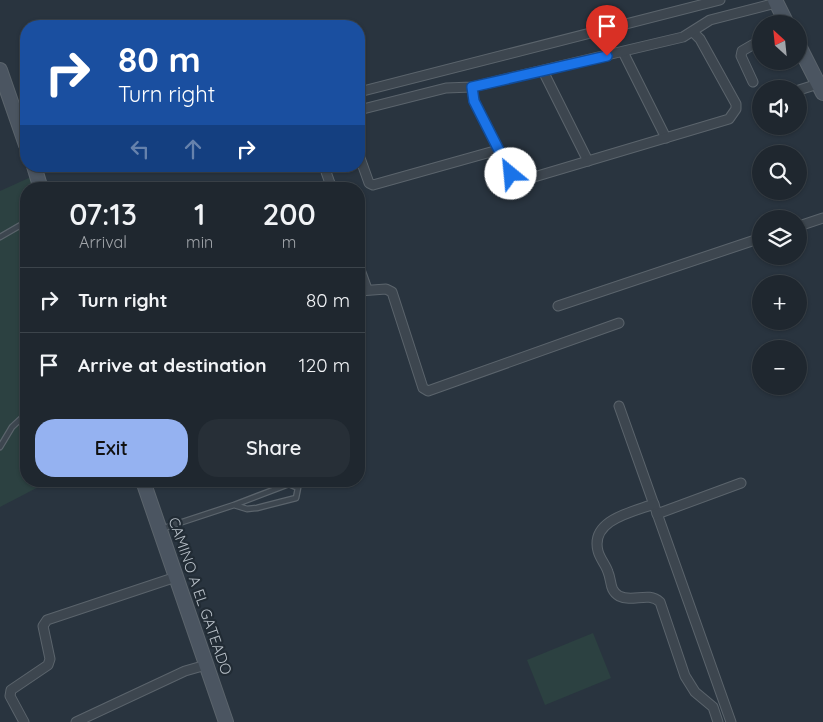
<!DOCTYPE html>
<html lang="en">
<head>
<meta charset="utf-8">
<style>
	:root { --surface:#1f272f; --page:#272f37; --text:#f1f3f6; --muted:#a1a5aa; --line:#3c444b; --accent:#95b2f1 }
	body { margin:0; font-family:Quicksand,sans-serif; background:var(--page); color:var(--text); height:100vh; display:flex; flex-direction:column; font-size:19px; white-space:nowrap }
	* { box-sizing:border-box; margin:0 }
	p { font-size:16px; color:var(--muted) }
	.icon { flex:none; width:28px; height:28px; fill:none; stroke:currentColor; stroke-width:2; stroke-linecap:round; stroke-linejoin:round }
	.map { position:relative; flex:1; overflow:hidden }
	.details { position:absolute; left:20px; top:182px; width:345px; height:305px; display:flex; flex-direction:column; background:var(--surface); border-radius:20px; box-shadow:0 1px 4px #0004,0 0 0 1px var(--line) }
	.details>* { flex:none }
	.hud { position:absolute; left:20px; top:20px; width:345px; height:152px; border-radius:20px; box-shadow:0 1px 4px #0004,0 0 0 1px var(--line); background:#1a4fa0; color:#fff; overflow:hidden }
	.needle { width:32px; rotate:333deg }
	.fabs { position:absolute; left:752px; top:15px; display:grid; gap:10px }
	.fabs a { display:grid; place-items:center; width:55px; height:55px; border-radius:50%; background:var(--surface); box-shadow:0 1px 4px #0004,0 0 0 1px var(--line); font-size:25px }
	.pin { position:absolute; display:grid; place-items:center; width:42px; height:42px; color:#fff; margin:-51px -21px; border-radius:50% 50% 50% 0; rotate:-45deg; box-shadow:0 0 5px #0007 }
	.pin .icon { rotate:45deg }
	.me { position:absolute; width:55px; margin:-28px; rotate:332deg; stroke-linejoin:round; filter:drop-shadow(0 0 4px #0008) }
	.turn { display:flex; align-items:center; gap:18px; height:105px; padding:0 15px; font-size:22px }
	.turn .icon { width:65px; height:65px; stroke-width:2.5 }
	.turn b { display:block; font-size:35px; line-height:42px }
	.lanes { display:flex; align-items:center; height:48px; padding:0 15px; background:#0003; justify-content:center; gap:25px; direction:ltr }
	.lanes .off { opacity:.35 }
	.eta { display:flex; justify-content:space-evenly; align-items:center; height:85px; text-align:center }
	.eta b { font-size:30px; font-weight:600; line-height:35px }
	.button { display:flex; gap:10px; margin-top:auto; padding:10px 15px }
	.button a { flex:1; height:58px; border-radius:20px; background:var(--accent); color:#111; font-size:20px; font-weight:600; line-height:58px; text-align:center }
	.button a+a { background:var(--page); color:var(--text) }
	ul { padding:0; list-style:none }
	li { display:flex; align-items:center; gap:15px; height:65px; padding:0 15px; border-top:1px solid var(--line) }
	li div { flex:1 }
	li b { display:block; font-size:19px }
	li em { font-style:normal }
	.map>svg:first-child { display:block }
	.green { fill:#2c4141 }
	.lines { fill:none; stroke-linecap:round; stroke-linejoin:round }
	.lane-casing { stroke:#5b646c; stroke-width:7 }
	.street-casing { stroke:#5b646c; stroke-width:11 }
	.secondary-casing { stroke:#5b646c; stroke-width:16 }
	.lane { stroke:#3d464f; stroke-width:4.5 }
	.street { stroke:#3d464f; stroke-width:9 }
	.secondary { stroke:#4b5561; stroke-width:14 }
	.route-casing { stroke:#114b97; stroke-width:12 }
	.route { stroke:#1a73e8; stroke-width:9 }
	.labels { text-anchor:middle; stroke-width:4.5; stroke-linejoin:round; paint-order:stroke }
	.street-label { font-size:15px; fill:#b9c1c9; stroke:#212b34 }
</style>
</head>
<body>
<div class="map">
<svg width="823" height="722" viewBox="0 0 823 722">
	<rect width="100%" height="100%" fill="#29343f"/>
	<!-- green -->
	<g class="green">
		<path d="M31 177 35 189H26V481H50L0 507V191Z"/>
		<path d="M593 633 611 678 545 705 527 660Z"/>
	</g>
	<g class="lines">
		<!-- lane casing -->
		<g class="lane-casing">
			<g id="lane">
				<path d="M0 237 26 222"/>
				<path d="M0 447 12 427 26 414"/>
				<path d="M161 529 234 505 247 509 257 508 296 498 298 488 289 484 234 505"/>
			</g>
		</g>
		<!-- street casing -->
		<g class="street-casing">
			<g id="street">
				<path d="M623 52 666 138"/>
				<path d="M543 71 588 161"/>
				<path d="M753 82 741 56 742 51 761 40"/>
				<path d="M472 87 474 101 511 174 518 180H524L729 119 736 109V104L700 39 693 32"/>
				<path d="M799 90 818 84"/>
				<path d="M359 92 720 0"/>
				<path d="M359 110 446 88 472 87 683 37 710 20 776 3"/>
				<path d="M359 155 369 183 373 185 498 150"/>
				<path d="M324 166 332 189"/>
				<path d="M799 226 823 218"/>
				<path d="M359 267 367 289"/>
				<path d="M359 291 386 289 392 292 423 388 428 391 619 323"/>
				<path d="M558 306 761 238"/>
				<path d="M619 406 731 722"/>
				<path d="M654 504C632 512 590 520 598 551 600 559 606 565 608 572 612 581 609 590 619 596 633 603 648 591 660 602L685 676 695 692 713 707 718 722"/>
				<path d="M657 514 741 483"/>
				<path d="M24 722 10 696 11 690 48 665 50 659 43 626 47 620 176 577"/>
				<path d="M76 722 185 671 206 665"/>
			</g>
		</g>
		<!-- secondary casing -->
		<g class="secondary-casing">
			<g id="secondary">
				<path d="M775 0 787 24"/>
				<path d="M799 46 823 93"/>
				<path d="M0 70 26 145"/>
				<path d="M34 166 41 189"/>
				<path d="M143 481 226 722"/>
			</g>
		</g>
		<!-- lane -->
		<use href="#lane" class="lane"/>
		<!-- street -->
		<use href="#street" class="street"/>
		<!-- secondary -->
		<use href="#secondary" class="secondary"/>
	</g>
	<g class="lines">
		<!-- route casing -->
		<g class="route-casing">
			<path id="route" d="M511 174 474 101 472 87 607 56"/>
		</g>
		<!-- route -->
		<use href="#route" class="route"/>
	</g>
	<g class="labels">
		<!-- street labels -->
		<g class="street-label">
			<text transform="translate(200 596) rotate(71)" y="5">CAMINO A EL GATEADO</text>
		</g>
	</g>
</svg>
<div class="fabs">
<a><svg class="needle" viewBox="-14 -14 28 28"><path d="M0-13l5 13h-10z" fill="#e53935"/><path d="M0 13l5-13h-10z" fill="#a1a5aa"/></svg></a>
<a><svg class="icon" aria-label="sound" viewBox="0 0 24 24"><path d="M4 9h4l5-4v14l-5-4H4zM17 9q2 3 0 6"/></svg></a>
<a><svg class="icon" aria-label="search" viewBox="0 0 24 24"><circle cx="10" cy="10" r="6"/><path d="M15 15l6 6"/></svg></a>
<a><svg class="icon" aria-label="layers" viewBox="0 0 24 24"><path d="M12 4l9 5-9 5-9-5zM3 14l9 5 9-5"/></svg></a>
<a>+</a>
<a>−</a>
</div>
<div class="pin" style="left:607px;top:56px;background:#d93025"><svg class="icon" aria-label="arrive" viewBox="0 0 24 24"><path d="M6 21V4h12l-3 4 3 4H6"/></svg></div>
<svg class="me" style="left:511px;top:174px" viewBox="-20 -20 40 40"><circle r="19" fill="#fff"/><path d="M0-13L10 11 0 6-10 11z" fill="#1a73e8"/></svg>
<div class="hud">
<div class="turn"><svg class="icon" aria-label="right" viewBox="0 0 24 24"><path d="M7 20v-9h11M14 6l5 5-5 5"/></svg><div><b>80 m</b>Turn right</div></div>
<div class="lanes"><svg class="icon off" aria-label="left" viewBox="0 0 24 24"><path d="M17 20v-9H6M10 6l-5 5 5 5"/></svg><svg class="icon off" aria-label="ahead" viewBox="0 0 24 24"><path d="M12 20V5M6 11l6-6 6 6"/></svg><svg class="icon" aria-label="right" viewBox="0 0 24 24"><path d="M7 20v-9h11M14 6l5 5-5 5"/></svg></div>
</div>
<section class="details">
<div class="eta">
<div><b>07:13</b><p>Arrival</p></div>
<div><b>1</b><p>min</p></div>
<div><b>200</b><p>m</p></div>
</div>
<ul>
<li><svg class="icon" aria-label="right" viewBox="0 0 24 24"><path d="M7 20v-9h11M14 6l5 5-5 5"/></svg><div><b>Turn right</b></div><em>80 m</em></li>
<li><svg class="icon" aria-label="arrive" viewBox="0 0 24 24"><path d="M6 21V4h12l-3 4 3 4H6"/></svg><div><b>Arrive at destination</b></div><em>120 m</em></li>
</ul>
<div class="button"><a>Exit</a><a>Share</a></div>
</section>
</div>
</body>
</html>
